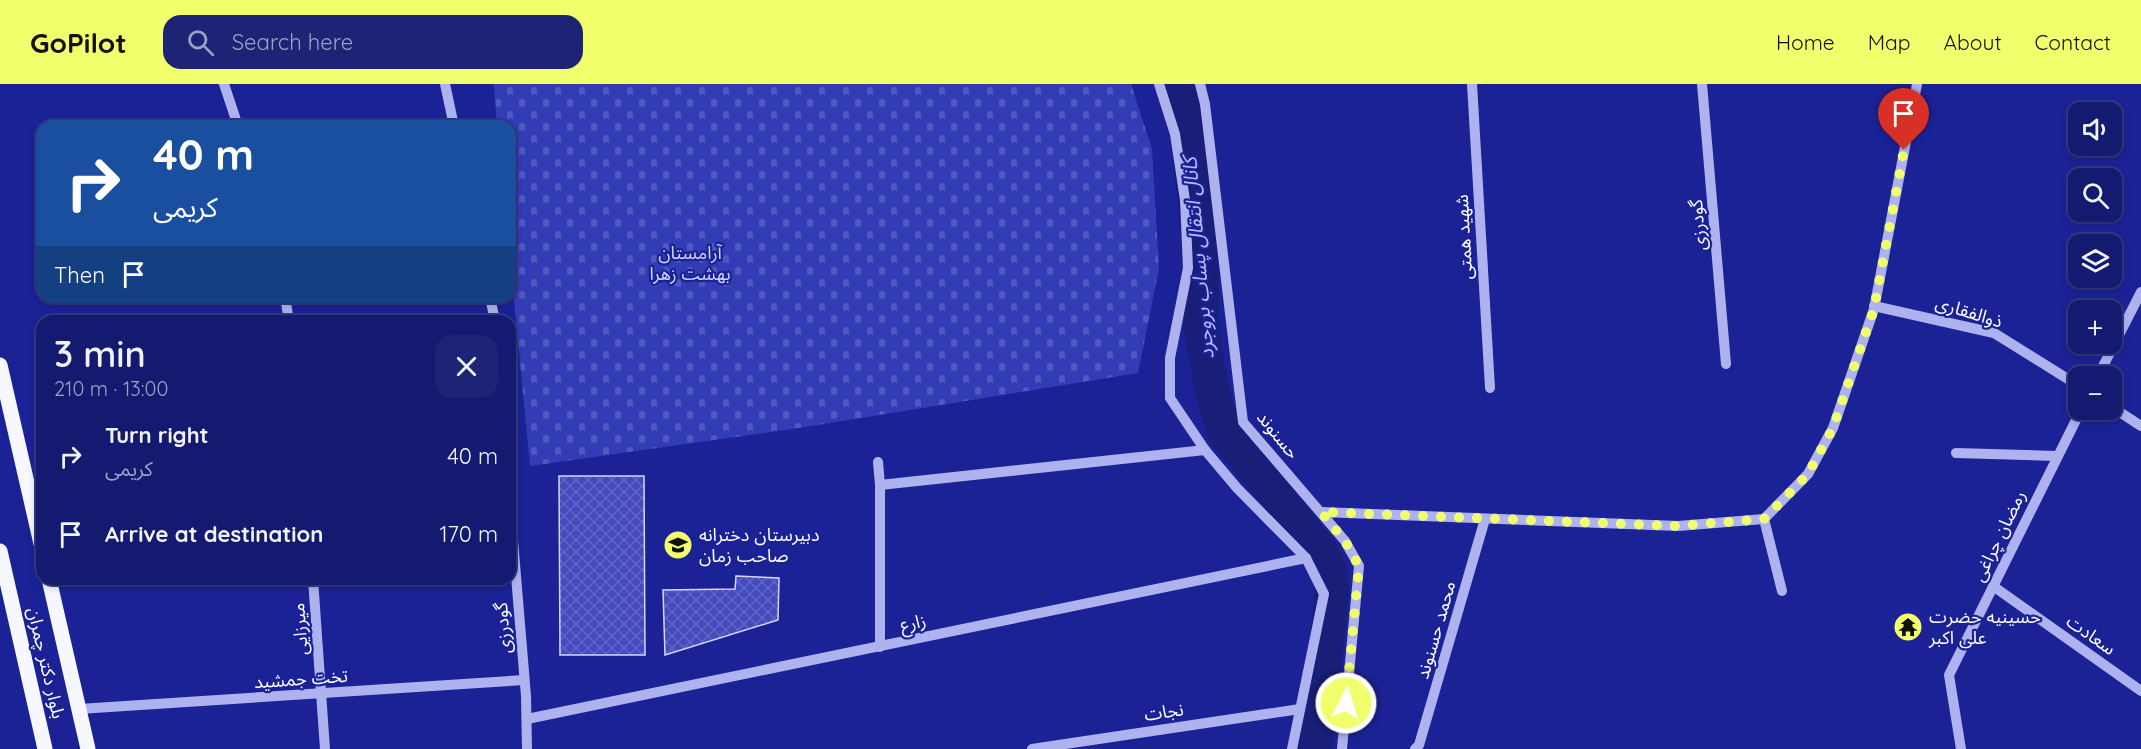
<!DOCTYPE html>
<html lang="en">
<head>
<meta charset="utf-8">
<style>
	:root { --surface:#141a70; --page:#1d2375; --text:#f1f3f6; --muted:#9da1c3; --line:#333883; --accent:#f2ff6d }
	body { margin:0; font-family:Quicksand,"Noto Sans Arabic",sans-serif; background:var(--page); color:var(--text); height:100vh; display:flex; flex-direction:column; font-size:22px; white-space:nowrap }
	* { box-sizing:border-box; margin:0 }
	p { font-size:20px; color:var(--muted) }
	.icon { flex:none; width:33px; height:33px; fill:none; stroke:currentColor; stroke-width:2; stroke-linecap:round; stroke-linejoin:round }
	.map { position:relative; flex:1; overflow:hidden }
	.panel { position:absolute; left:36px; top:231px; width:480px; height:270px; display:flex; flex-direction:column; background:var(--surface); border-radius:18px; box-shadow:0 3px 9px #0003,0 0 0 2px var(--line) }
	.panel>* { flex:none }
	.guide { position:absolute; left:36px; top:36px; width:480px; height:183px; border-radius:18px; box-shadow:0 3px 9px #0003,0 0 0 2px var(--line); background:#1a4fa0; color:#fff; overflow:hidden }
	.controls { position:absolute; left:2068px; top:18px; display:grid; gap:12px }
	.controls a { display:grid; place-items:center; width:54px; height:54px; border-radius:12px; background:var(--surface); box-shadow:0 3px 9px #0003,0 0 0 2px var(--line); font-size:30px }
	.pin { position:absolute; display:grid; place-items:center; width:51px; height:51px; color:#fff; margin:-62px -26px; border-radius:50% 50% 50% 0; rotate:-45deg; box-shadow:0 0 6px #0007 }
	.pin .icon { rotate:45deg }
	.me { position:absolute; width:66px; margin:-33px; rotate:5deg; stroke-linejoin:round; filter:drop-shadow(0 0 4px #0008) }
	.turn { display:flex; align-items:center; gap:21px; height:126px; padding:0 18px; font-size:27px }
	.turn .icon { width:78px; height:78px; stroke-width:2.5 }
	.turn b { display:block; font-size:42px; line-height:51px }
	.then { display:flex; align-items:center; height:57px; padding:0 18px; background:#0003; gap:12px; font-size:22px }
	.round { display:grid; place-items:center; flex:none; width:63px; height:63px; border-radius:18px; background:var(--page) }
	.overview { display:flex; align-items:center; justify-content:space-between; height:102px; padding:0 18px }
	h1 { font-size:36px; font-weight:600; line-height:45px }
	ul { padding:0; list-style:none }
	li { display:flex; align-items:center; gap:18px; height:78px; padding:0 18px }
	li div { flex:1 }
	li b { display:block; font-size:22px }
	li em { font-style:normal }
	header { display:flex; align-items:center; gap:36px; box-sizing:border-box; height:84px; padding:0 30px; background:var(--accent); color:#111 }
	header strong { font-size:28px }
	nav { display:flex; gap:33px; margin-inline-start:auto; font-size:21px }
	.search { width:420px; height:54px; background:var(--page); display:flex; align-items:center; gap:15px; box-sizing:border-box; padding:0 21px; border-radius:18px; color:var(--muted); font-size:22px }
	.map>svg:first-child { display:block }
	.cemetery { fill:url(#cemetery-stones) }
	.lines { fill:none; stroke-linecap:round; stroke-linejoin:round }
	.canal { stroke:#191e79; stroke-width:34 }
	.building { fill:url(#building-cross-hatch); stroke:#d4d7fb; stroke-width:1.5 }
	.minor { stroke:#aeb3f0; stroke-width:10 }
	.major { stroke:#f7f7ff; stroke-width:15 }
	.route { stroke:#f2ff6d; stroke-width:10; stroke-dasharray:0 18 }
	.labels { text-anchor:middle; stroke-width:4.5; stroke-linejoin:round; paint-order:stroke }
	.street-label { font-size:18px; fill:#fff; stroke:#1b2296 }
	.park-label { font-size:18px; fill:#d4d7fb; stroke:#1b2296 }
	.poi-label { font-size:18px; fill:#fff; stroke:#1b2296; text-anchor:start }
	.water-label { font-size:20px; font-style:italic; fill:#babff6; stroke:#1b2296 }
</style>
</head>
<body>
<header>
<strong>GoPilot</strong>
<div class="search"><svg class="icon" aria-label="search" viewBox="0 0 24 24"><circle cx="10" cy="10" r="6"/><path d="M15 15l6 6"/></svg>Search here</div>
<nav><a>Home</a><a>Map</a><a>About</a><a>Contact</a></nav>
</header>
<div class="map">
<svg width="2141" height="665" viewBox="0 0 2141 665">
	<defs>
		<pattern id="cemetery-stones" width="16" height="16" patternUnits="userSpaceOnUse" patternTransform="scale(1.5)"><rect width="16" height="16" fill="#323cb5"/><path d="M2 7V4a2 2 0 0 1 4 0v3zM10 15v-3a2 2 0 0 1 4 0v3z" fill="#5159c0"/></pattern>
		<pattern id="building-cross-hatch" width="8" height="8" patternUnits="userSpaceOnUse" patternTransform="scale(1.5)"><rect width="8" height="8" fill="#444bbd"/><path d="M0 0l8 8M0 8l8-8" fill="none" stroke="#6066c7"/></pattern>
	</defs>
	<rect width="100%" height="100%" fill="#1b2296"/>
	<!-- cemetery -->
	<path class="cemetery" d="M494 0H1131L1152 65 1159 184 1138 289 799 344 530 382 510 174V42H497Z"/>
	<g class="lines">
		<!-- canal -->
		<path class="canal" d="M1183 3 1202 190 1201 244 1212 307 1225 350 1320 465 1330 486 1332 510 1315 665"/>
	</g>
	<!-- building -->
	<g class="building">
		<path d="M559 392H644L645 571H560Z"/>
		<path d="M736 492 779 494 778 536 665 571 663 506 735 505Z"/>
	</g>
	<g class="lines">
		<!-- minor -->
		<g class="minor">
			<path d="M224 0 238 42"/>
			<path d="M445 0 454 42"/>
			<path d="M1159 0 1175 50 1185 116 1188 184 1170 274V314L1205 366 1237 404 1306 474 1324 510 1292 665"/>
			<path d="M1200 0 1205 20 1243 338 1345 457 1359 482 1342 665"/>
			<path d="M1472 0 1490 304"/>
			<path d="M1702 0 1726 280"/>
			<path d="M285 213 289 237"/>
			<path d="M490 213 495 237"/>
			<path d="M1874 222 1994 249 2079 302"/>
			<path d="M2098 292 2141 208"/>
			<path d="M2112 323 2141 342"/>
			<path d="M1956 369 2057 372"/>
			<path d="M878 378 880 401V563"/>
			<path d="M880 401 1205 366"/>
			<path d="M510 420 526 612 527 665"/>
			<path d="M1321 428 1678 442 1764 435 1808 390 1833 344 1874 225 1917 0"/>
			<path d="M1764 435 1782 507"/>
			<path d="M313 495 325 665"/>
			<path d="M1993 502 2141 607"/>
			<path d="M79 625 524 596"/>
			<path d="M527 635 1306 474"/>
			<path d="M1032 665 1300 625"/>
			<path d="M1415 665 1419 661 1485 435"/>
			<path d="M1961 665 1949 591 2081 326"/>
		</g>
		<!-- major -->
		<g class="major">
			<path d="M0 281 42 464"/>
			<path d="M0 467 45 665"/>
			<path d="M49 495 88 665"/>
		</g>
	</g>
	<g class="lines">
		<!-- route -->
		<path class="route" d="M1346 619 1359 482 1345 457 1321 428 1678 442 1764 435 1808 390 1833 344 1874 225 1904 66"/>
	</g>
	<!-- icons -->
	<defs>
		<g id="school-disc" transform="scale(1.5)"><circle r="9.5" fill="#f2ff6d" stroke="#1b2296"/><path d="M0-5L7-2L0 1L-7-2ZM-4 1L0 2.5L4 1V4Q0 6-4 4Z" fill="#111"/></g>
		<g id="temple-disc" transform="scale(1.5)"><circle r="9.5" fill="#f2ff6d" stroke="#1b2296"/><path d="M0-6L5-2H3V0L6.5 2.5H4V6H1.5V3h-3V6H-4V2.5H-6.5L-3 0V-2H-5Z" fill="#111"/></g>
	</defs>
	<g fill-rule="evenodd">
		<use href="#school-disc" x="678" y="461"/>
		<use href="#temple-disc" x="1908" y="543"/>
	</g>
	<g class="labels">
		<!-- street labels -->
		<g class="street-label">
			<text transform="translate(1698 141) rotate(-95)" y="6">گودرزی</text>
			<text transform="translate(1464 153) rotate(-93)" y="6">شهید همتی</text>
			<text transform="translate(1969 228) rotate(17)" y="6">ذوالفقاری</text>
			<text transform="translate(1278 351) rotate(51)" y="6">حسنوند</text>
			<text transform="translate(1999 452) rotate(-64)" y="6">رمضان چراغی</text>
			<text transform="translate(913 539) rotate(-12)" y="6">زارع</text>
			<text transform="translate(503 544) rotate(-95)" y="6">گودرزی</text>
			<text transform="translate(300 545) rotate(-94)" y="6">میرزایی</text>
			<text transform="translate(1436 546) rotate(-74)" y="6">محمد حسنوند</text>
			<text transform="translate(2091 551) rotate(35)" y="6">سعادت</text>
			<text transform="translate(46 579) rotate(77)" y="6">بلوار دکتر چمران</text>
			<text transform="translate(301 595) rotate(-4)" y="6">تخت جمشید</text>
			<text transform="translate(1164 628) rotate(-8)" y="6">نجات</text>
		</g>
		<!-- park labels -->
		<g class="park-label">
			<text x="690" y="175">آرامستان<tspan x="690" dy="21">بهشت زهرا</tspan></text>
		</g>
		<!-- poi labels -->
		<g class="poi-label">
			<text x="699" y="457">دبیرستان دخترانه<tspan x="699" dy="21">صاحب زمان</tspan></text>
			<text x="1929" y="539">حسینیه حضرت<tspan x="1929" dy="21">علی اکبر</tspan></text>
		</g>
		<!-- water labels -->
		<g class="water-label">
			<text transform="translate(1198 174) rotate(-95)" y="7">کانال انتقال پساب بروجرد</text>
		</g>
	</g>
</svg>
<div class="controls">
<a><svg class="icon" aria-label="sound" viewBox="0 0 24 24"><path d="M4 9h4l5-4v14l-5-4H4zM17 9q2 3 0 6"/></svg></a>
<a><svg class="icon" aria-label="search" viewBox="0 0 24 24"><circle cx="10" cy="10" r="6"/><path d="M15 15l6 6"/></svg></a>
<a><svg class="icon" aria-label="layers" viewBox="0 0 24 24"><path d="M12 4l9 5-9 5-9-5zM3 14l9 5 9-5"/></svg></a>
<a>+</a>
<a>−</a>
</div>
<div class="pin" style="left:1904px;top:66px;background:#d93025"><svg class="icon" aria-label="arrive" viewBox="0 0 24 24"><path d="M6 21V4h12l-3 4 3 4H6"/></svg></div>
<svg class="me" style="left:1346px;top:619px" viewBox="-20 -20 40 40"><circle r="17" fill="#f2ff6d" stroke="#fff" stroke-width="3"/><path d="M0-11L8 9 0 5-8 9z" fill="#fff"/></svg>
<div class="guide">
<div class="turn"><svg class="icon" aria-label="right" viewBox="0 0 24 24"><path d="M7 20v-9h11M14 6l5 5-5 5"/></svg><div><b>40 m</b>کریمی</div></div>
<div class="then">Then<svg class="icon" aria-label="arrive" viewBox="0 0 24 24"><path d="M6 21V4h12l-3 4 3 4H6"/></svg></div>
</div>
<section class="panel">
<div class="overview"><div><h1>3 min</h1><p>210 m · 13:00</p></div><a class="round"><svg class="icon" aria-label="close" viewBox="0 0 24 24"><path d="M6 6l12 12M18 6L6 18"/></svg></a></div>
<ul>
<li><svg class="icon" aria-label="right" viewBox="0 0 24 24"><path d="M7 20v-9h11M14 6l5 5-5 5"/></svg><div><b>Turn right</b><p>کریمی</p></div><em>40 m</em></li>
<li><svg class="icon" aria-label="arrive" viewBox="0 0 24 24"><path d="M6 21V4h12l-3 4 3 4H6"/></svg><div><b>Arrive at destination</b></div><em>170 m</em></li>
</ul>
</section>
</div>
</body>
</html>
